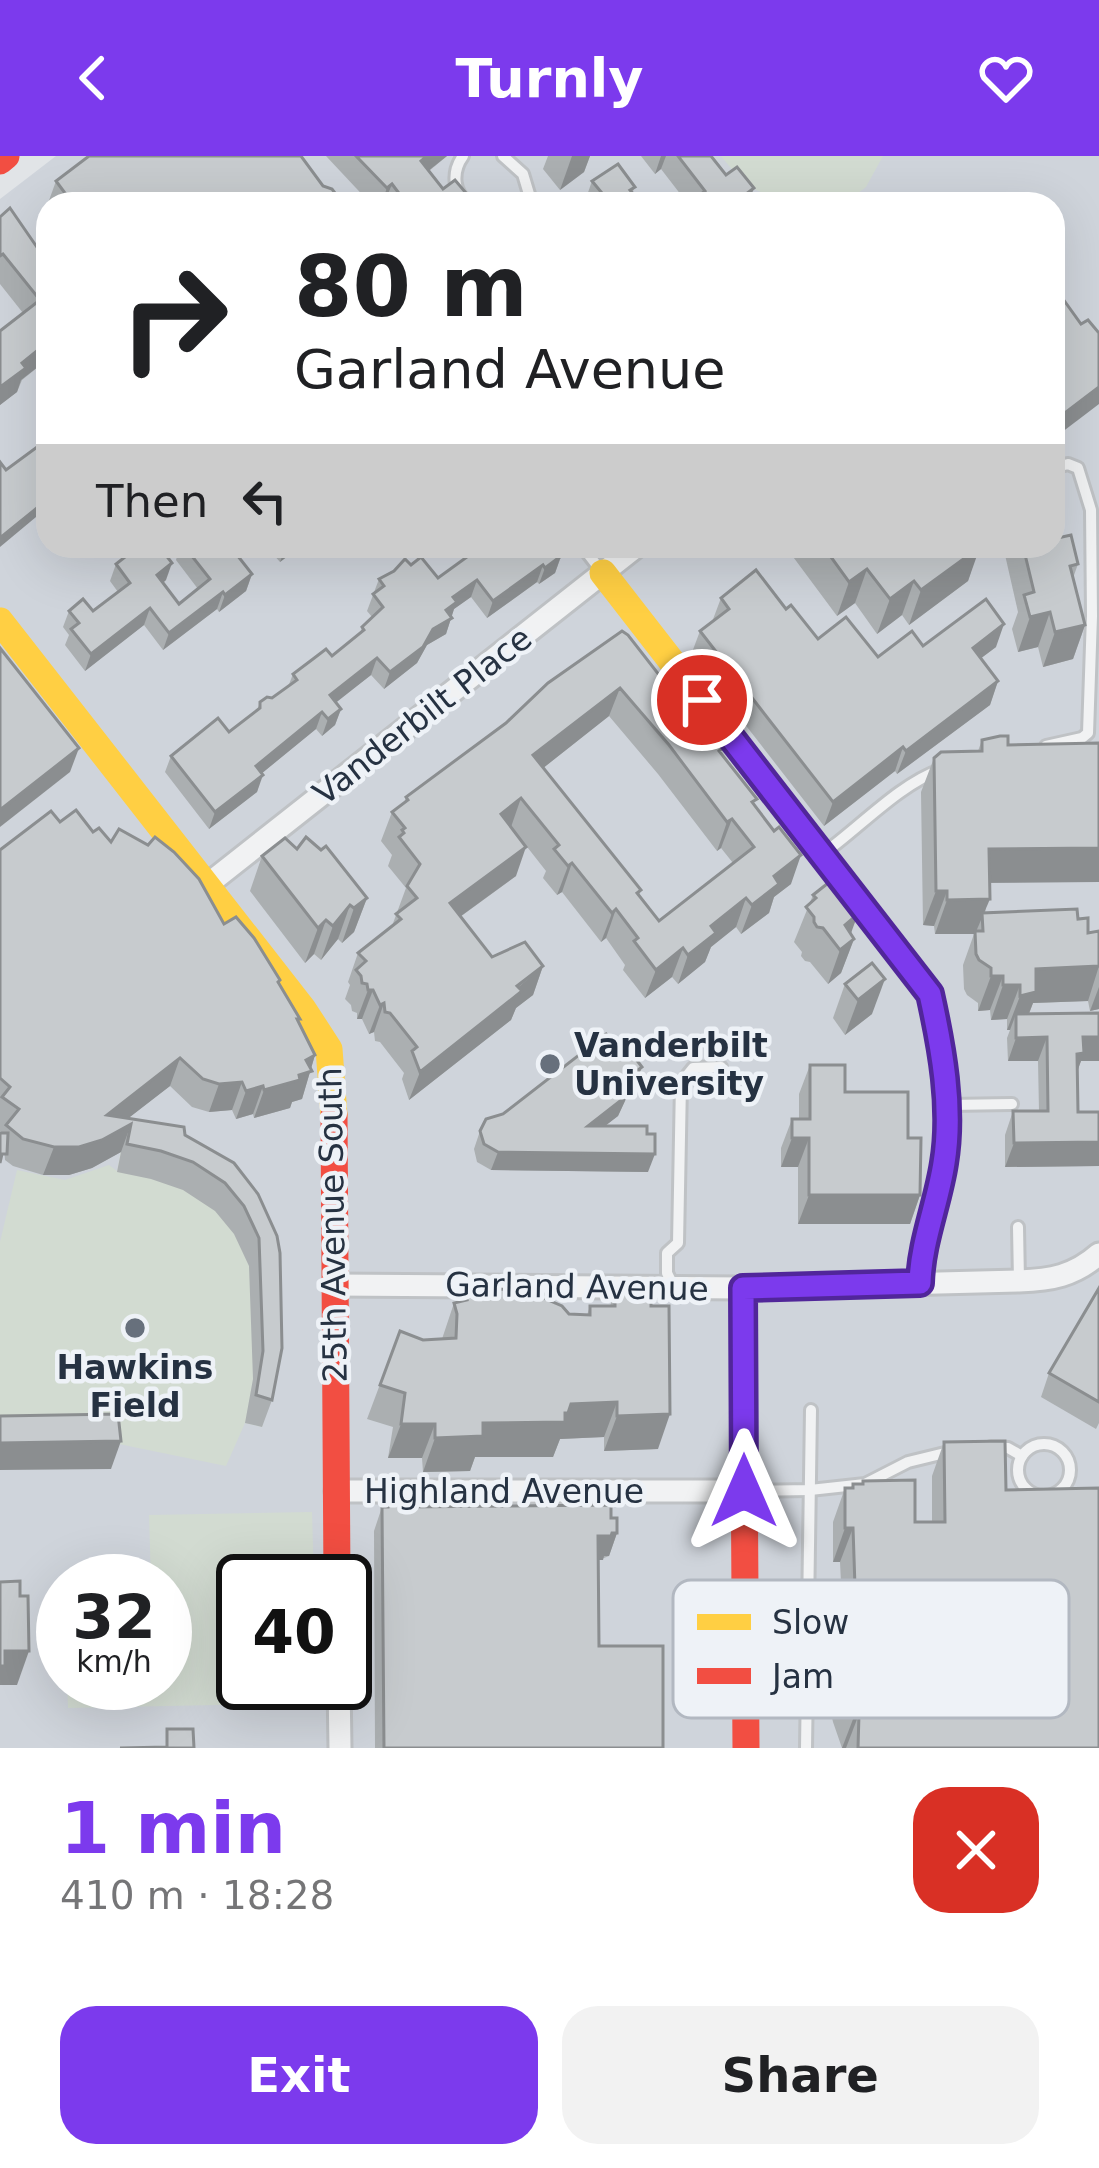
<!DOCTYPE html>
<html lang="en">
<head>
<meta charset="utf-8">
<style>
	:root { --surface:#fff; --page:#f2f2f2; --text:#202124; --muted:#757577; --accent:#7c3aed }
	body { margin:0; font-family:"DejaVu Sans",sans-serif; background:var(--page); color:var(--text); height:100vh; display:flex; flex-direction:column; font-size:45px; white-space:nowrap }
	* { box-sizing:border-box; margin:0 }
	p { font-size:39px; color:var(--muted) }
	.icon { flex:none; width:66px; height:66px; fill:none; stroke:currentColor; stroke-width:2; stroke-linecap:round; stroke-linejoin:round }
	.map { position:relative; height:1592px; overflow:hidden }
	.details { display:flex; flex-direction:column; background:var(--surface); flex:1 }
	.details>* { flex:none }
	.top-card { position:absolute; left:36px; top:36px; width:1029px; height:366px; border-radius:36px; box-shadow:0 12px 48px #0002; background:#fff; color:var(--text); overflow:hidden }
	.speed { position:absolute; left:36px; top:1398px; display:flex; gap:24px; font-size:60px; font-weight:700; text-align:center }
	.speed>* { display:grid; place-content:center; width:156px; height:156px; border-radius:50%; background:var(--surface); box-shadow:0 12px 48px #0002; line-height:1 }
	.speed small { font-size:30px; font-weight:400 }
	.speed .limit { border:6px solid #111; border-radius:18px; background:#fff; color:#111 }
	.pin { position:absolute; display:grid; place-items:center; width:102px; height:102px; color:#fff; margin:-51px; border:6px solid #fff; border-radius:50%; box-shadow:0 3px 12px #0007 }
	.me { position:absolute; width:132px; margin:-66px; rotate:0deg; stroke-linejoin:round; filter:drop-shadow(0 0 9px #0008) }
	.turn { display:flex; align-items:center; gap:42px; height:252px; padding:0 60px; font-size:54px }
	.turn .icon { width:156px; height:156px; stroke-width:2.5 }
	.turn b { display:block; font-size:84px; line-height:102px }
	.then { display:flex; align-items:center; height:114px; padding:0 60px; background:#0003; gap:24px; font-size:45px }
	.round { display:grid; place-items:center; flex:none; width:126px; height:126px; border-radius:36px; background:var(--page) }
	.overview { display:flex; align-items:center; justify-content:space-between; height:204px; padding:0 60px }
	h1 { font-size:72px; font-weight:700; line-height:90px; color:var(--accent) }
	.button { display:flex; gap:24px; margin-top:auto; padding:24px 60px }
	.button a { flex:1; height:138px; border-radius:36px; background:var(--accent); color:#fff; font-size:48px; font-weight:700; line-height:138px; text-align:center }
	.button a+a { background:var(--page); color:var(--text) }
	header { display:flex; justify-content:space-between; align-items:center; height:156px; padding:0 60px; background:var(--accent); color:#fff; font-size:54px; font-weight:700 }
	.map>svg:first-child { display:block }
	.built { fill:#cfd4db; fill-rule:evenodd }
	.green { fill:#d2dbd1 }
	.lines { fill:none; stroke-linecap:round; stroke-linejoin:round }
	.lane-casing { stroke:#bfc2c5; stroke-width:16 }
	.street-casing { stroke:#bfc2c5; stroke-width:27 }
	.lane { stroke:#f1f2f3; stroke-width:10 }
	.street { stroke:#f1f2f3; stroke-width:21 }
	.slow { stroke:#ffcf43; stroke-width:27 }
	.jam { stroke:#f24e42; stroke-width:27 }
	.wall { fill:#abafb1; fill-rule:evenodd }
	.shaded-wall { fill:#8b8e90 }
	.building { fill:#c7cbce; stroke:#8b8e90; stroke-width:3; fill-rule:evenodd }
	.route-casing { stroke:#51269a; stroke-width:30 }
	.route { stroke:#7c3aed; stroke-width:21 }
	.poi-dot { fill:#67707c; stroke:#eef2f7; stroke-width:4.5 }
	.labels { text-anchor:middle; stroke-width:9; stroke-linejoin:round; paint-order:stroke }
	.street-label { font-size:33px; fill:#263242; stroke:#eef2f7 }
	.poi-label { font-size:33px; font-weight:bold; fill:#263242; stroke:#eef2f7; text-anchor:start }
	.key { fill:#eef2f7; stroke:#b2b8c1; stroke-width:3 }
	.key-label { font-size:33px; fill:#263242 }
</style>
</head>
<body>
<header><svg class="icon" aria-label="back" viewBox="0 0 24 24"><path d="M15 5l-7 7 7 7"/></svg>Turnly<svg class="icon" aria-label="heart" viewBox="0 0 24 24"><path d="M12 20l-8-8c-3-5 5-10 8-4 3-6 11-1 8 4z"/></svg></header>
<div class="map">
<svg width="1099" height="1592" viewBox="0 0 1099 1592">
	<rect width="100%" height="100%" fill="#e1e4e7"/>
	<!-- built -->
	<path class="built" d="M56 0H1099V1592H0V43ZM48 48H1053V390H48ZM63 1425H165V1527H63ZM243 1425H345V1527H243Z"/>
	<!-- green -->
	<g class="green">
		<path d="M721 0H883L866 31 844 48H785L744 28Z"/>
		<path d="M122 989 248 1066 269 1246 262 1271 245 1267 226 1310 109 1286 0 1314V1086L17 1014 65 1024 109 1009 117 1015Z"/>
		<path d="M312 1356 314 1425H243V1527H316V1547L68 1552 67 1527H165V1425H151L149 1359Z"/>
	</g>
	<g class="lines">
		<!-- lane casing -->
		<g class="lane-casing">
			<g id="lane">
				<path d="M463 0C452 15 452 38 470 48"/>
				<path d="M503 0 523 18 532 48"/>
				<path d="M498 48 516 45 527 48"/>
				<path d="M582 390 602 416"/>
				<path d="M1046 590 1082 582 1088 577 1092 460 1091 354 1078 312 1068 308 1053 312"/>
				<path d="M824 697C859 672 900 628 940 614"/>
				<path d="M949 949 1012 948"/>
				<path d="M1018 1071 1019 1125"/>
				<path d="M674 1131 667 1117V1097L678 1087 681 927 693 912 721 911"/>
				<circle cx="1044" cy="1314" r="26"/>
				<path d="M991 1291 1008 1292 1022 1300"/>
				<path d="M747 1335 810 1334 865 1328 908 1306 949 1296"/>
				<path d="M806 1592 811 1254"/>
			</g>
		</g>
		<!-- street casing -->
		<g class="street-casing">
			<g id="street">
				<path d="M207 729 637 390"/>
				<path d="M335 1129 743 1132 1019 1125C1051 1124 1074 1120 1099 1098"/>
				<path d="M336 1335H744"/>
				<path d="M339 1527 340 1592"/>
			</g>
		</g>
		<!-- lane -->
		<use href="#lane" class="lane"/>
		<!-- street -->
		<use href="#street" class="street"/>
		<!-- slow -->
		<g class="slow">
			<path d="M603 417 930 838C941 893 952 950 944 1007 938 1047 923 1086 920 1127"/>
			<path d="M0 465 303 853 329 893 334 959"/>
		</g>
		<!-- jam -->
		<g class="jam">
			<path d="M0 5 6 0"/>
			<path d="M334 959 337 1425"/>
			<path d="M743 1132 746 1592"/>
		</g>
	</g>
	<!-- wall -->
	<g class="wall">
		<path d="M326 0H447L429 15 443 33 462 48H371Z"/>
		<path d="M548 0H590L584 16 560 34 543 13Z"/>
		<path d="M641 0H711L748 48H688L661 13 655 18Z"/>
		<path d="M56 25 335 48H48V51L47 50Z"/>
		<path d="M592 25 635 31 632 37 642 48H584Z"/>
		<path d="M0 61 41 97 48 98V203L22 224 17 236 0 249V175L23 157 0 128Z"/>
		<path d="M173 390H235L232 393 252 418 246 435 219 456 217 453 163 494 144 469 85 515 65 489 69 479 63 471 69 455H93L118 436 110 425 116 408 166 424 163 427 179 448 198 433 176 404 178 397Z"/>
		<path d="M266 390H301L280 406Z"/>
		<path d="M565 390 555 417 539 428 537 426 487 462 471 441 454 453 446 478 427 489 417 507 384 533 371 519 336 546 341 553 335 569 322 580 316 573 262 617 257 636 209 673 165 616 171 600 229 576 257 555 260 546 272 542 288 531 293 518 332 500 360 478 362 471 372 461 367 455 379 423 411 409 438 422Z"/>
		<path d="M789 390H979L968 425 909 469 902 459 877 478 855 447 837 460 788 394Z"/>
		<path d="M1003 390H1053L1078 408 1073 422 1085 469 1073 503 1043 511 1038 491 1018 496 1012 473 1018 456Z"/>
		<path d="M721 442 786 453 818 483 878 501 923 490 996 491 981 502 998 525 990 549 897 618 895 615 824 670 691 499 700 475 712 466Z"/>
		<path d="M622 475 722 599 754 649 791 728 774 741 769 757 741 778 736 771 711 791 705 806 678 828 672 821 645 842 623 814 625 809 606 782 601 786 562 736 557 739 543 722 546 715 513 673 516 720 460 761 492 801 543 810 533 839 516 852 511 864 409 944 402 923 404 917 380 886 375 885 374 876 369 878 362 863H357V857L352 855 351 849 345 843 350 829 348 826 358 797 392 770 406 732 388 710 392 699 381 685 392 656 404 647 406 641 506 567ZM609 560 658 618 717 695 721 692 733 707 659 765 639 740 641 734 543 612Z"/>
		<path d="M982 584 990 727 985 757 1078 763 1088 777 1099 775V853L1090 855 1088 845 1033 847 1029 858 1081 905 1077 916 1078 956H1099V1010L1005 1011V979L1013 955H1039L1038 905H1008L1007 882 1010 874H1007V863L991 864 990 854 978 855V847L967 839 964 833 963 809 974 778H935L934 770 923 769 921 636 934 602 978 595Z"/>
		<path d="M60 666 93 676 111 686 224 768 279 827 315 899 302 943 292 946 290 952 254 962 253 958 236 963 232 954 209 956 192 951 170 930 128 962 185 979 258 1038 272 1244 262 1271 245 1267 253 1223 249 1110 234 1078 215 1055 183 1034 151 1023 117 1016 121 996 92 1012 69 1019H43L13 1010 5 1004 3 977 0 975V694Z"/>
		<path d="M297 693 367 742 354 776 342 787 338 783 321 804 314 798 305 807 250 735 262 700Z"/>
		<path d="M842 738 855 748 851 778 854 783 841 817 828 828 810 806 805 805 801 800 802 796 794 786 813 739Z"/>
		<path d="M845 828 872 858 845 879 833 862Z"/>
		<path d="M810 909 908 982 920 1039 910 1068H798V1011H781V992L792 963H799V938Z"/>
		<path d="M635 929 631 932 618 960 604 970 648 1016 491 1014 477 1006 474 993 480 975Z"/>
		<path d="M1099 1132V1267L1096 1273 1041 1241 1049 1217Z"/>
		<path d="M615 1135 658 1293 604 1295V1281L560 1283 553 1301H475L470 1315 423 1316 422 1302H388L393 1271 367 1263 400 1175 423 1184 442 1183 454 1147 463 1145 465 1138 546 1143 569 1158 587 1159 590 1150H610Z"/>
		<path d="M944 1286 1006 1334 1099 1592H842L833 1566 828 1544 833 1518 844 1487 840 1406H833V1366L845 1332H851L853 1328 915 1366H932V1320Z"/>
		<path d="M388 1345 404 1351 611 1362 617 1377 609 1400 599 1404V1490L663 1592H375L374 1375 382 1351H386Z"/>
	</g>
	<!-- shaded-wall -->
	<g class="shaded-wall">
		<path d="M427 0H447L413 27 421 5Z"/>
		<path d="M572 0H590L584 16 560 34Z"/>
		<path d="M661 0H666L661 13 655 18Z"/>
		<path d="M392 28 384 48H381L387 32Z"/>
		<path d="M754 32 748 48H733Z"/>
		<path d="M48 186V203L21 224 17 236 0 249V231L22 207Z"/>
		<path d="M1099 231V248L1053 283V266Z"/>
		<path d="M48 343V351L0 391V382Z"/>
		<path d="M286 390H301L280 406Z"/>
		<path d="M980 391 968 425 909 469 921 434Z"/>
		<path d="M561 400 555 417 539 428 545 412Z"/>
		<path d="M172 407 166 424 151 436 157 419Z"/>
		<path d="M543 409 537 426 487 462 493 445Z"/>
		<path d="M867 413 855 447 837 460 849 426Z"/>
		<path d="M252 418 246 435 219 456 225 439Z"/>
		<path d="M477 424 471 441 454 453 446 478 427 489 417 507 384 533 390 516 433 473 453 441Z"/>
		<path d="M914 425 902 459 877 478 890 443Z"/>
		<path d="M223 436 217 453 163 494 169 477Z"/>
		<path d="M150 452 144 469 85 515 91 498Z"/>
		<path d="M1050 456 1038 491 1018 496 1030 461Z"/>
		<path d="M1004 468 996 491 964 515 973 492Z"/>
		<path d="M1085 469 1073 503 1043 511 1055 476Z"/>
		<path d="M377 502 371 519 324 556 330 539Z"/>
		<path d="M998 525 990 549 897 618 906 595Z"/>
		<path d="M620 532 609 560 523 628 533 599Z"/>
		<path d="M341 553 335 569 322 580 328 563Z"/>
		<path d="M322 556 316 573 250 627 256 610Z"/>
		<path d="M903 591 895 615 824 670 833 646Z"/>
		<path d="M79 592 70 616 0 671V654Z"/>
		<path d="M263 619 257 636 209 673 215 656Z"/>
		<path d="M521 642 511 671 501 658Z"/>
		<path d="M732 663 721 692 717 695 727 666Z"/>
		<path d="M526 691 516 720 439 776 450 747Z"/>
		<path d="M1099 692V726L977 727 989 693Z"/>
		<path d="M801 699 791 728 774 741 769 757 741 778 752 749 774 720Z"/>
		<path d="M572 707 562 736 557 739 568 710Z"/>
		<path d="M936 735H947L934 770 923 769Z"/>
		<path d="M367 742 354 776 342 787 354 752Z"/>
		<path d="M746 742 736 771 711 791 705 806 678 828 688 799 711 770Z"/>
		<path d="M990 743 975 778H935L947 744Z"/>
		<path d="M855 748 849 765 858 758 847 788 854 783 841 817 828 828 840 794 837 790 852 751Z"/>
		<path d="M350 749 338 783 321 804 333 770Z"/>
		<path d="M616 753 606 782 601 786 612 757Z"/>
		<path d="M326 764 314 798 305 807 318 772Z"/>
		<path d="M683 792 672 821 645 842 656 814Z"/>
		<path d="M543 810 533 839 516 852 511 864 409 944 420 916Z"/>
		<path d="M1099 810 1088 845 1033 847 1024 870 1016 858 1010 874H1007L1020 840 1036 813Z"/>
		<path d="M991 820H1003L990 854 978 855Z"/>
		<path d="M885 823 872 858 845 879 858 844Z"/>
		<path d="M1003 829H1020L1007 863 991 864Z"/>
		<path d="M1099 831V853L1090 855Z"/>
		<path d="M368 834H373L362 863H357Z"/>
		<path d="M384 847 374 876 369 878 380 849Z"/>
		<path d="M1047 881 1038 905H1008L1016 882Z"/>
		<path d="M1083 881H1099V905H1081L1075 921H1068Z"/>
		<path d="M315 899 302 943 292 946 290 952 254 962 264 934Z"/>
		<path d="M180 902 170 930 99 985 131 968 121 996 92 1012 69 1019H43L54 991 107 959Z"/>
		<path d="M642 911 635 929 631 932 618 960 582 988 588 970 620 936 629 921Z"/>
		<path d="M242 926 232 954 209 956 219 928Z"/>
		<path d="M263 930 253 958 236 963 246 935Z"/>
		<path d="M792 982H809L798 1011H781Z"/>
		<path d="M1099 986V1010L1005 1011 1014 987Z"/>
		<path d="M498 996 655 998 648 1016 491 1014Z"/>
		<path d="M809 1039H920L910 1068H798Z"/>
		<path d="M617 1246 604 1281 560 1283 553 1301H475L470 1315 423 1316 435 1282 483 1267 571 1248Z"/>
		<path d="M670 1258 658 1293 604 1295 617 1260Z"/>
		<path d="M401 1268H435L422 1302H388Z"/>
		<path d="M121 1285 111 1313 0 1314V1287Z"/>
		<path d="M845 1372H853L840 1406H833Z"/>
		<path d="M612 1377H617L609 1400H604L603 1404H590L598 1380Z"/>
		<path d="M5 1495H29L17 1529H0V1509Z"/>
		<path d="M855 1558H859L846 1592H842Z"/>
	</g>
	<!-- building -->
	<g class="building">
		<path d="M89 0H301L323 30 332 33 338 41 330 48H73L56 25Z"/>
		<path d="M356 0H427L421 5 443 33 455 24 466 37 454 46 456 48H407L392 28 387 32Z"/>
		<path d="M678 0H711L726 19 737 11 754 32 733 48H689L705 35Z"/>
		<path d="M618 8 635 31 630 34 642 48H618L616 45 611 48 592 25Z"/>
		<path d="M10 52 41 97 44 94 48 98V186L22 207 26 212 0 231V175L40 144 3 98 0 100V61Z"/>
		<path d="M1053 129 1081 168 1088 164 1099 177V231L1053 266Z"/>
		<path d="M48 283V343L0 382V306L6 314Z"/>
		<path d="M1071 379 1078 408 1070 410 1085 469 1055 476 1050 456 1030 461 1024 439 1034 436 1023 390H1053V383Z"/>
		<path d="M139 390H159L172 407 157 419 179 448 210 423 184 390H230L252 418 225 439 223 436 169 477 150 452 91 498 71 473 79 467 69 455 83 443 93 455 130 427 116 408Z"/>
		<path d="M482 390H565L561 400 545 412 543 409 493 445 477 424 453 441 457 446 446 454 452 462 433 473 423 491 390 516 377 502 330 539 341 553 328 563 322 556 256 610 263 619 215 656 171 600 218 562 229 576 260 552V546L267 541 272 542 297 524 293 518 313 503 326 493 332 500 364 474 362 471 383 451 373 438 384 430 379 423 394 415 405 403 411 409 421 401 438 422Z"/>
		<path d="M823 390H979L980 391 921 434 914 425 890 443 867 413 849 426Z"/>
		<path d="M756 414 786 453 791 449 818 483 846 461 878 501 912 475 923 490 986 443 1004 468 973 492 998 525 906 595 903 591 833 646 700 475 729 453 721 442Z"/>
		<path d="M622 475 628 479 702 574 708 569 725 590 719 595 757 643 752 646 774 675 779 671 801 699 774 720 779 728 752 749 746 742 711 770 716 777 688 799 683 792 656 814 634 785 638 782 616 753 612 757 572 707 568 710 554 693 559 689 521 642 501 658 526 691 450 747 492 801 525 786 543 810 517 830 522 835 420 916 412 895 417 891 390 857 385 856 384 847 380 849 373 834H368L367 828 362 827 361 820 356 814 366 805 358 797 401 763 396 758 417 742 407 730 420 708 399 681 404 677 402 674 405 672 392 656 408 644 406 641 506 567 548 527ZM620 532 669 589 727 666 732 663 754 691 659 765 637 737 641 734 533 599Z"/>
		<path d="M0 492 79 592 0 654Z"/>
		<path d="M1000 580H1008V589L1099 587V692L989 693 990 743 947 744V735H936L934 602 941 596 982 595V584Z"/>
		<path d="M76 654 93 676 99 672 111 686 119 673 148 689 155 681 174 696 199 723 224 768 236 761 254 782 280 824 278 826 300 863H297L315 899 306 904 312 915 299 919 300 924 264 934 263 930 246 935 242 926 219 928 203 923 180 902 107 959 184 971 185 979 234 1007 258 1038 277 1080 280 1097 282 1192 272 1244 256 1239 263 1195 259 1082 244 1050 225 1027 193 1006 161 995 127 988 131 968 102 984 79 991H54L23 983 6 969 19 953 2 941 10 931 0 922V694L51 655 60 666Z"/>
		<path d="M306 681 321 694 326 690 367 742 354 752 350 749 333 770 326 764 318 772 262 700 285 682 297 693Z"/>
		<path d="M832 724 842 738 845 735 855 748 852 751 858 758 845 769 854 783 840 794 823 772 817 771 814 766V761L806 751 816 742 813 739Z"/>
		<path d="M1077 753 1078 763 1088 762V777L1099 775V810L1036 813V836L1020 840V829H1003V820H991V812L979 804 976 798 975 775H983L982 757Z"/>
		<path d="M872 807 885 823 858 844 845 828Z"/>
		<path d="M1099 857V881H1083L1084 897 1077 898 1078 956H1099V986L1014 987 1013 955H1048L1047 881 1016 882V858Z"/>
		<path d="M606 878 622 899 629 894 642 911 629 921 633 926 620 936 624 942 588 970H647V978H655V998L498 996 484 988 480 975 486 963 503 958Z"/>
		<path d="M810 909H845V936H908V982H921L920 1039H809V982H792V963H810Z"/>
		<path d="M0 977H8L7 998H2L0 1007Z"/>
		<path d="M1099 1132V1246L1049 1217Z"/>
		<path d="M499 1133 532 1135 548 1139 546 1143 562 1150 569 1158 590 1159V1150H615V1135H651V1150H669L670 1258 617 1260V1246L571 1248 568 1257H565V1266L483 1267V1280L435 1282V1268H401L405 1237 380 1229 400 1175 423 1184 456 1182 457 1158 454 1147 467 1144 465 1138Z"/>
		<path d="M118 1258 121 1285 0 1287V1260Z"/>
		<path d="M1005 1285 1006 1334 1099 1332V1592H858L859 1558H855L845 1532 841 1510 846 1483 854 1468V1460H856L853 1372H845V1332H853V1328H863V1325L915 1324V1366H945L944 1286Z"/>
		<path d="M388 1345H404V1351L611 1349V1362H617V1377H612L611 1380H598L599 1490H663V1592H384L382 1351H388Z"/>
		<path d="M20 1425V1440H28L29 1495H5V1510H0V1426Z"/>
		<path d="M167 1573H193L194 1592H120L167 1591Z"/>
	</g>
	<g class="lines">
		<!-- route casing -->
		<g class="route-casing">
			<path id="route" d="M702 544 930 838C942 892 953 952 944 1007 938 1047 921 1086 920 1127L743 1132 744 1335"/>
		</g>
		<!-- route -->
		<use href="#route" class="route"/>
	</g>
	<!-- markers -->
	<g class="poi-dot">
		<circle cx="550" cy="908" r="12"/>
		<circle cx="135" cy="1172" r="12"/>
	</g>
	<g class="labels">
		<!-- street labels -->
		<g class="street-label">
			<text transform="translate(422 559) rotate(-38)" y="12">Vanderbilt Place</text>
			<text transform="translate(332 1069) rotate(-91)" y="12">25th Avenue South</text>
			<text transform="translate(577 1130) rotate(1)" y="12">Garland Avenue</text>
			<text x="504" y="1347">Highland Avenue</text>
		</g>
		<!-- poi labels -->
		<g class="poi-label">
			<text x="574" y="901">Vanderbilt<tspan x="574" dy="38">University</tspan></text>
			<text x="135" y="1223" text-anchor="middle">Hawkins<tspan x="135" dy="38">Field</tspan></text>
		</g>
	</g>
	<!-- legend -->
	<rect x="673" y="1424" width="396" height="138" rx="18" class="key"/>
	<rect x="697" y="1458" width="54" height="16" fill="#ffcf43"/>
	<rect x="697" y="1512" width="54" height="16" fill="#f24e42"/>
	<g class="key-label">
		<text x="772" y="1478">Slow</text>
		<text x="772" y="1532">Jam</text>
	</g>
</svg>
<div class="speed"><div>32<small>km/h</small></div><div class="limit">40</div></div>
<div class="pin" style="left:702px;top:544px;background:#d93025"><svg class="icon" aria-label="arrive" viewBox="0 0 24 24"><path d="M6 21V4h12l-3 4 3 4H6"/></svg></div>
<svg class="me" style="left:744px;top:1335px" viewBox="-20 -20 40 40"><path d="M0-17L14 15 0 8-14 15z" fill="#7c3aed" stroke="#fff" stroke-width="4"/></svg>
<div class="top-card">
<div class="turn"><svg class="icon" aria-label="right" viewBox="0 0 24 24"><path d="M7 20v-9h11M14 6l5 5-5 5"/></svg><div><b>80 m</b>Garland Avenue</div></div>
<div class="then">Then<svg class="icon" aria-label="left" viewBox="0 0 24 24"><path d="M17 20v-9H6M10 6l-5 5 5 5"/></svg></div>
</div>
</div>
<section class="details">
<div class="overview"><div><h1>1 min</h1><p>410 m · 18:28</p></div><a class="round" style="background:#d93025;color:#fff"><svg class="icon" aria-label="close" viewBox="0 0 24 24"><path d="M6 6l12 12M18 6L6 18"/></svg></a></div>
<div class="button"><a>Exit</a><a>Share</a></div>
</section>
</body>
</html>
